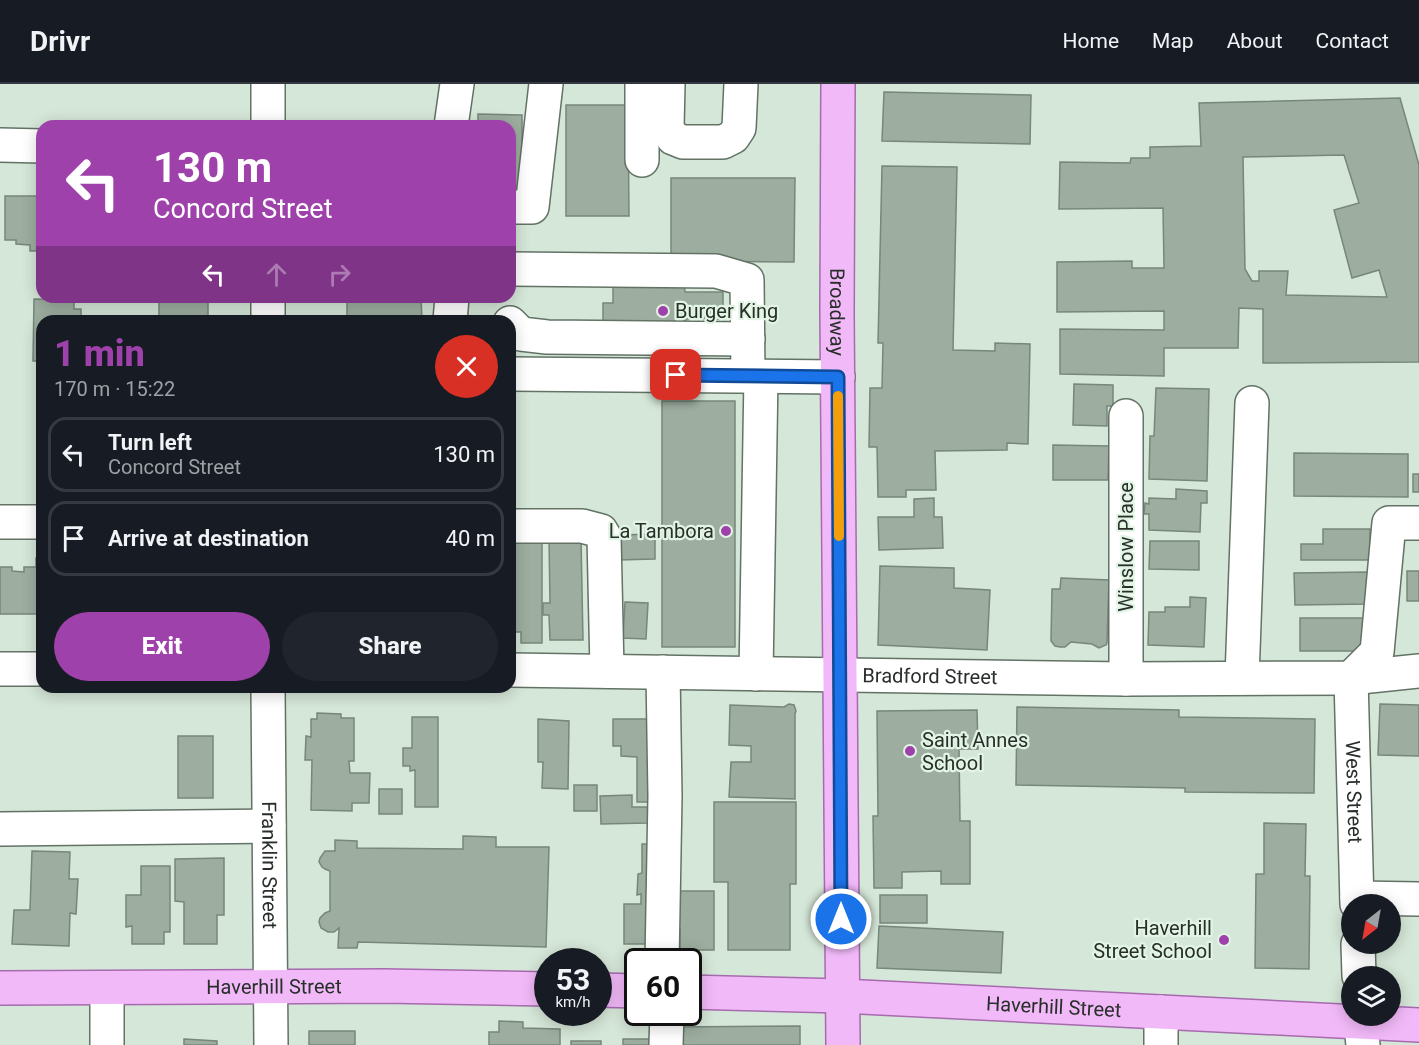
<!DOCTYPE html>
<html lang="en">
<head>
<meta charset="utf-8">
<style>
	:root { --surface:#171b24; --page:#20242c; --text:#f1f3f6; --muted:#9ea1a6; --line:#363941; --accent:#9f41aa }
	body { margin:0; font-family:Roboto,sans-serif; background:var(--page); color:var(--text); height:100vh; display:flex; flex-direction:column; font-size:22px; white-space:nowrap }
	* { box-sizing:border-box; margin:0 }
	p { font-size:20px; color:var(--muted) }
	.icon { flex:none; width:33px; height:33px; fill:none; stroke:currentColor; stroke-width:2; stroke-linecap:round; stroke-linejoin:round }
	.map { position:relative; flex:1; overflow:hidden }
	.sheet { position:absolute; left:36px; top:231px; width:480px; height:378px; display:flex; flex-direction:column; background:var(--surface); border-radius:18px; box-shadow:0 3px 15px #0003 }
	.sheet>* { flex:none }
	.banner { position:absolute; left:36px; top:36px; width:480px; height:183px; border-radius:18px; box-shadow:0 3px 15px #0003; background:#9f41aa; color:#fff; overflow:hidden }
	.needle { width:39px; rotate:211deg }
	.fabs { position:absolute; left:1341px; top:810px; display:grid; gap:12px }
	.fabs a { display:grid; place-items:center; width:60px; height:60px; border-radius:50%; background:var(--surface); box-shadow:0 3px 15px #0003; font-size:30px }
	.speed { position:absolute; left:534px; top:864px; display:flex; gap:12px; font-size:30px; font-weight:700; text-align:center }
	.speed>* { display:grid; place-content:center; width:78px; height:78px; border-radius:50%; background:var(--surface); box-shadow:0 3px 15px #0003; line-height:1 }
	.speed small { font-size:15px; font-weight:400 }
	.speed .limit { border:3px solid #111; border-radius:9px; background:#fff; color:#111 }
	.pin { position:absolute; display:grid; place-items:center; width:51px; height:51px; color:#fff; margin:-26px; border-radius:12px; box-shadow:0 3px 9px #0006 }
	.me { position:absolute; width:66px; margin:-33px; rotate:0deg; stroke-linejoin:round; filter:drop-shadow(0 0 4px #0008) }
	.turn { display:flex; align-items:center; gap:21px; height:126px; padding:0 18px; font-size:27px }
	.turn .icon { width:78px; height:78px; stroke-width:2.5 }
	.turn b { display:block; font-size:42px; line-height:51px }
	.lanes { display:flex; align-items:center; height:57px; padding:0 18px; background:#0003; justify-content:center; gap:30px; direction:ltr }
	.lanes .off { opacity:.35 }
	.round { display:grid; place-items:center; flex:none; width:63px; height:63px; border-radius:32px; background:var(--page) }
	.summary { display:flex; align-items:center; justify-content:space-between; height:102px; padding:0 18px }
	h1 { font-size:36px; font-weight:800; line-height:45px; color:var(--accent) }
	.action { display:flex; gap:12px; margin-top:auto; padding:12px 18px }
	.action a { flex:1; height:69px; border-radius:36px; background:var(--accent); color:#fff; font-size:24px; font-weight:800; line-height:69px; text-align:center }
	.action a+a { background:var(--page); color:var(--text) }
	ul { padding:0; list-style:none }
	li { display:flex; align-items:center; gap:18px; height:75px; margin:0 12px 9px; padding:0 6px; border:3px solid var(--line); border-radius:18px }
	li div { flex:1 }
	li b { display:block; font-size:22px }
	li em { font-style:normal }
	header { display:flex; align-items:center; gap:36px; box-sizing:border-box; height:84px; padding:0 30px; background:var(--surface); border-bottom:2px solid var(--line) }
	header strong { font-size:28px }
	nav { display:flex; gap:33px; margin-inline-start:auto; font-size:21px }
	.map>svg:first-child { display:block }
	.building { fill:#9daea0; stroke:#77877a; stroke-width:1.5; fill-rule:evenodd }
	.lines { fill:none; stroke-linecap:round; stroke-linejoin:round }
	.minor-casing { stroke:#627265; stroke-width:36 }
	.major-casing { stroke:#a66aae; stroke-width:36 }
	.minor { stroke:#fff; stroke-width:33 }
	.major { stroke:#f2b9f9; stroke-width:33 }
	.route-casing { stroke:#114b97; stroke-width:15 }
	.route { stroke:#1a73e8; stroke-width:10 }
	.slow { stroke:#f59e0b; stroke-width:10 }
	.poi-dot { fill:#9f41aa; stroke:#e2f5e5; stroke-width:2 }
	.labels { text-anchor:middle; stroke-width:4.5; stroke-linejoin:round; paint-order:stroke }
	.poi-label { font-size:20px; fill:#282e29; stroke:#e2f5e5; text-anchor:start }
	.street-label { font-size:20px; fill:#282e29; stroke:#e2f5e5 }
</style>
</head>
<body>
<header>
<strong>Drivr</strong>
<nav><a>Home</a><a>Map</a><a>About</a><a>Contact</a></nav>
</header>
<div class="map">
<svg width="1419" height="961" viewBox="0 0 1419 961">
	<rect width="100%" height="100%" fill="#d5e7d8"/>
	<!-- building -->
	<g class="building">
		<path d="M884 8 1031 11 1030 60 882 57Z"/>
		<path d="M1400 14 1419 81V278L1263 279V225L1239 224 1238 264H1164V292L1060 290V245L1164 246V227L1057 228V178L1132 177V184H1164L1163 124 1059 125 1060 78 1130 79 1131 74H1150V63L1201 62 1199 19ZM1344 71 1359 119 1334 126 1352 194 1379 186 1387 213 1286 211 1288 187H1259V197H1252L1245 185 1243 73Z"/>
		<path d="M566 21H628L629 132H566Z"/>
		<path d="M478 30 522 31V103H517V110L510 116V42H478Z"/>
		<path d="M882 82 957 83 953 266 995 267V259L1030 260 1028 360 1007 359V366L935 367 936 406H906V413H878L877 363H869L870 304H882L883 259H878Z"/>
		<path d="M671 94H795L794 178 671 177Z"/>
		<path d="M5 112H42V167H30V161L16 160V156H5Z"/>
		<path d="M613 198H684L685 208H723V235H686V241L603 242V219H613Z"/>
		<path d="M347 213H421L422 237H347Z"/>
		<path d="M34 215 74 216V225H81V237H42V277H33Z"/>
		<rect x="159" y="215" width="49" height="22"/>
		<path d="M1074 300 1113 301V322H1107V342L1073 341Z"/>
		<path d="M1156 304 1209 305 1207 397 1149 395 1150 352H1154Z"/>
		<rect x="662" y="317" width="73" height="246"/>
		<path d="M1053 361 1109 362 1108 396H1053Z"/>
		<path d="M1294 369 1408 370V413L1294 412Z"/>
		<rect x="1413" y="390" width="6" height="18"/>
		<path d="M1176 405 1207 407V419H1201L1200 448 1149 446V430H1144L1145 419 1149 420V414L1176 415Z"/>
		<path d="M934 414V433H942L943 464 879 466 878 433H914V415Z"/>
		<path d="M1323 445H1370V476H1301V460H1323Z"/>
		<path d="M655 450V475L618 476V451Z"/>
		<path d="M510 452H542V559H521V548H510Z"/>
		<path d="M581 454 583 556H550L549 531H543V519H550L549 455Z"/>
		<path d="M1150 457H1199V486L1149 485Z"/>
		<path d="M36 474H42V530H0V483H12V487L24 488V483H36Z"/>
		<path d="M880 482 954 484V504L990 506 987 566 878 561Z"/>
		<rect x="1407" y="487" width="12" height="30"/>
		<path d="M1369 488 1370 520 1295 521 1294 489Z"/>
		<path d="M1061 494 1109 496 1107 559 1106 561 1099 564 1092 560 1071 558 1065 563H1060L1055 562 1051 557 1052 505H1060Z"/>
		<path d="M1190 513 1206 514 1204 563 1148 561 1149 528H1165V523H1190Z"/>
		<path d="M625 518 648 519 646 555 623 554Z"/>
		<rect x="1300" y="534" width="71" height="33"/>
		<path d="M789 620 794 621 796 627 795 630V715L729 713 731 678H751V662L729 661 730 621 784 623Z"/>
		<path d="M1380 620 1419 621V672L1378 671Z"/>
		<path d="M1017 623 1179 626V633L1315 635 1314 709 1185 708V704L1016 701Z"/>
		<path d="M977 626 978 665H959L960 737H970V800H941V787L902 788V804H874L873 732H878L877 627Z"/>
		<path d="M317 629 341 630V634H354V677H349L350 689H370L369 719H352V727L311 726 312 676H305L306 652 311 653V635H317Z"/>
		<path d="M412 633H438V723H415V686L410 687V682H403V664H412Z"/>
		<path d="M538 635 569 637 568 705 542 704 543 678H538Z"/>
		<path d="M613 635H656L655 718H637V673L621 672V662H613Z"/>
		<rect x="178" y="652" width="35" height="62"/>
		<rect x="574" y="701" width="23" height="26"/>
		<rect x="379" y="705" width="23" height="25"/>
		<path d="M632 711V723H648V739L601 740 600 712Z"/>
		<path d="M714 718H796V800H790V866H728V798H714Z"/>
		<path d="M1264 739 1306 740 1305 792H1310L1309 885 1255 884 1256 790H1264Z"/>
		<path d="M463 752 496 753V763H549L546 863 358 858 357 864H338L339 844 334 848H328L321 844 319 838 320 834 325 829 330 827V787L325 785 322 783 319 778 320 774 325 767H335V756L357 757V764L463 765Z"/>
		<path d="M642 760H658L656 860H624V820H641V810L637 811 638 790 642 789Z"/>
		<path d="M32 767 70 768 69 795H78L76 830 70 829 69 862 12 860 14 826H30Z"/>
		<path d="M224 774V831H217V860H184V818L175 817V775Z"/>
		<path d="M141 782H170V848H164V860H132V842L126 843V811H141Z"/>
		<path d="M673 807H714V866H680V845H673Z"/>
		<rect x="880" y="811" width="47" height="28"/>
		<path d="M879 842 1003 848 1001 889 877 884Z"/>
		<path d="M499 937 523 938V944L560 945V961H489V948H499Z"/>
		<path d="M800 942V961H671V943Z"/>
		<rect x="309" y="947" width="46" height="14"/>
		<path d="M184 955 217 957V961H184Z"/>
		<rect x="623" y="955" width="29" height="6"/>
		<rect x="571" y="957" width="30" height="4"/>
	</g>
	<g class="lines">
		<!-- minor casing -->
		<g class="minor-casing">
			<g id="minor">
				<path d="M668 0 667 44 673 54 683 58H723L733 53 739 44 741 0"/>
				<path d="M268 42V0"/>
				<path d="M451 42 457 0"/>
				<path d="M0 61 42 62"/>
				<path d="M642 76V0"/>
				<path d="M510 123H532L546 0"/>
				<path d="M510 185 716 187 747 196 748 292"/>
				<path d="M268 237V213"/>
				<path d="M450 237 452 213"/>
				<path d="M510 239 521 250 547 253 748 255"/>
				<path d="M510 290 838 293"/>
				<path d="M0 438H42"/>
				<path d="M510 442H582L601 447 604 452 607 587"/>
				<path d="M0 585H42"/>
				<path id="s1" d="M510 586 1126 595 1351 594 1419 587"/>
				<path d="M756 590 761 292"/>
				<path d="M1242 594 1252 319"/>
				<path id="s2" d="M1351 594 1357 820"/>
				<path d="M1351 594 1377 568 1389 439H1419"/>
				<path d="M1126 595V332"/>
				<path id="s3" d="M268 603 271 961"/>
				<path d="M0 745 269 742"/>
				<path d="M1357 814 1419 815"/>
				<path d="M1358 860 1359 892"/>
				<path d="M662 878 665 712 663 588"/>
				<path d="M1360 932 1363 961"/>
				<path d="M107 961V904"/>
				<path d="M666 961 667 928"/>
				<path d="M1161 961V928"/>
			</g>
		</g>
		<!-- major casing -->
		<g class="major-casing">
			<g id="major">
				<path id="s4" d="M838 0 837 229 843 961"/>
				<path id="s5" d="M0 904 384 902 548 905"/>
				<path d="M598 906 638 907"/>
				<path id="s6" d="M688 908 842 912 1419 941"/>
			</g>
		</g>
		<!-- minor -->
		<use href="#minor" class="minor"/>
		<!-- major -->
		<use href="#major" class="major"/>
	</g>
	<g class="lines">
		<!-- route casing -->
		<g class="route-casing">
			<path id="route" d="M676 291 838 293 841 835"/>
		</g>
		<!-- route -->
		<use href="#route" class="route"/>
		<!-- slow -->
		<path class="slow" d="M838 312 839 452"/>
	</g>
	<!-- markers -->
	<g class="poi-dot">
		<circle cx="663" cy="227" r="6"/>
		<circle cx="726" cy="447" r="6"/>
		<circle cx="910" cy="667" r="6"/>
		<circle cx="1224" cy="856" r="6"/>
	</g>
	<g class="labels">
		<!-- poi labels -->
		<g class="poi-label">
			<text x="675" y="234">Burger King</text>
			<text x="714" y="454" text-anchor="end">La Tambora</text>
			<text x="922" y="663">Saint Annes<tspan x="922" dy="23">School</tspan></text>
			<text x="1212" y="851" text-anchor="end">Haverhill<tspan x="1212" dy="23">Street School</tspan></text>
		</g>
		<!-- street labels -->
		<g class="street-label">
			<text dy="7" stroke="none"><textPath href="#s4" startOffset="228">Broadway</textPath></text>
			<text transform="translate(1126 463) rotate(-90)" y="7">Winslow Place</text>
			<text dy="7" stroke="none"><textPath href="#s1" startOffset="420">Bradford Street</textPath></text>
			<text dy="7" stroke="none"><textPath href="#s2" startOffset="114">West Street</textPath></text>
			<text dy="7" stroke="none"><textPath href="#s3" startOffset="178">Franklin Street</textPath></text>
			<text dy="7" stroke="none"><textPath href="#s5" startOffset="274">Haverhill Street</textPath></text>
			<text dy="7" stroke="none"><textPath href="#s6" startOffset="366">Haverhill Street</textPath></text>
		</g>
	</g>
</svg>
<div class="fabs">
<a><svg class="needle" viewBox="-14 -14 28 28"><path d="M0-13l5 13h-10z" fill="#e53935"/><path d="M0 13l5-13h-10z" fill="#9ea1a6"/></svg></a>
<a><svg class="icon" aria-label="layers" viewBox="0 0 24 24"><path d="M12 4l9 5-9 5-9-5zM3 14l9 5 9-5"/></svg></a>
</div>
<div class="speed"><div>53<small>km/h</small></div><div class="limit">60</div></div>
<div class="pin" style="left:676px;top:291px;background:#d93025"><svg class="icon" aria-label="arrive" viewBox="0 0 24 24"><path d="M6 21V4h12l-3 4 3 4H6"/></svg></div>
<svg class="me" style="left:841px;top:835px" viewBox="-20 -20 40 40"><circle r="17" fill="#1a73e8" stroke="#fff" stroke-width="3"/><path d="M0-11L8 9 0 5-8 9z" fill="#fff"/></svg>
<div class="banner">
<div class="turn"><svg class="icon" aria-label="left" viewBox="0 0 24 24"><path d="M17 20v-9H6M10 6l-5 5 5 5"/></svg><div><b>130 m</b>Concord Street</div></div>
<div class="lanes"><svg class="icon" aria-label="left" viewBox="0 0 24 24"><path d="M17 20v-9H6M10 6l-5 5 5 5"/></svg><svg class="icon off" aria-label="ahead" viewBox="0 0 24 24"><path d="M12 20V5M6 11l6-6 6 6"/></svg><svg class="icon off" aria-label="right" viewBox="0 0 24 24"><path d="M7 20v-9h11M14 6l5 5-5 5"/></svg></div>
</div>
<section class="sheet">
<div class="summary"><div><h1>1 min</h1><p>170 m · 15:22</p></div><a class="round" style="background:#d93025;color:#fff"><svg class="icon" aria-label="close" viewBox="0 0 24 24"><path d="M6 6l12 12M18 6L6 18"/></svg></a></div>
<ul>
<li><svg class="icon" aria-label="left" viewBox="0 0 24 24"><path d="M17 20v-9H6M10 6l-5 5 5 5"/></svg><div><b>Turn left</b><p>Concord Street</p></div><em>130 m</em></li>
<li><svg class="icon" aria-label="arrive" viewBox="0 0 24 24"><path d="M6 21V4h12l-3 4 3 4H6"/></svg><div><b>Arrive at destination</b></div><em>40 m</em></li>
</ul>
<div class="action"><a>Exit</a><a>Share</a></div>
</section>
</div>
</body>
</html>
